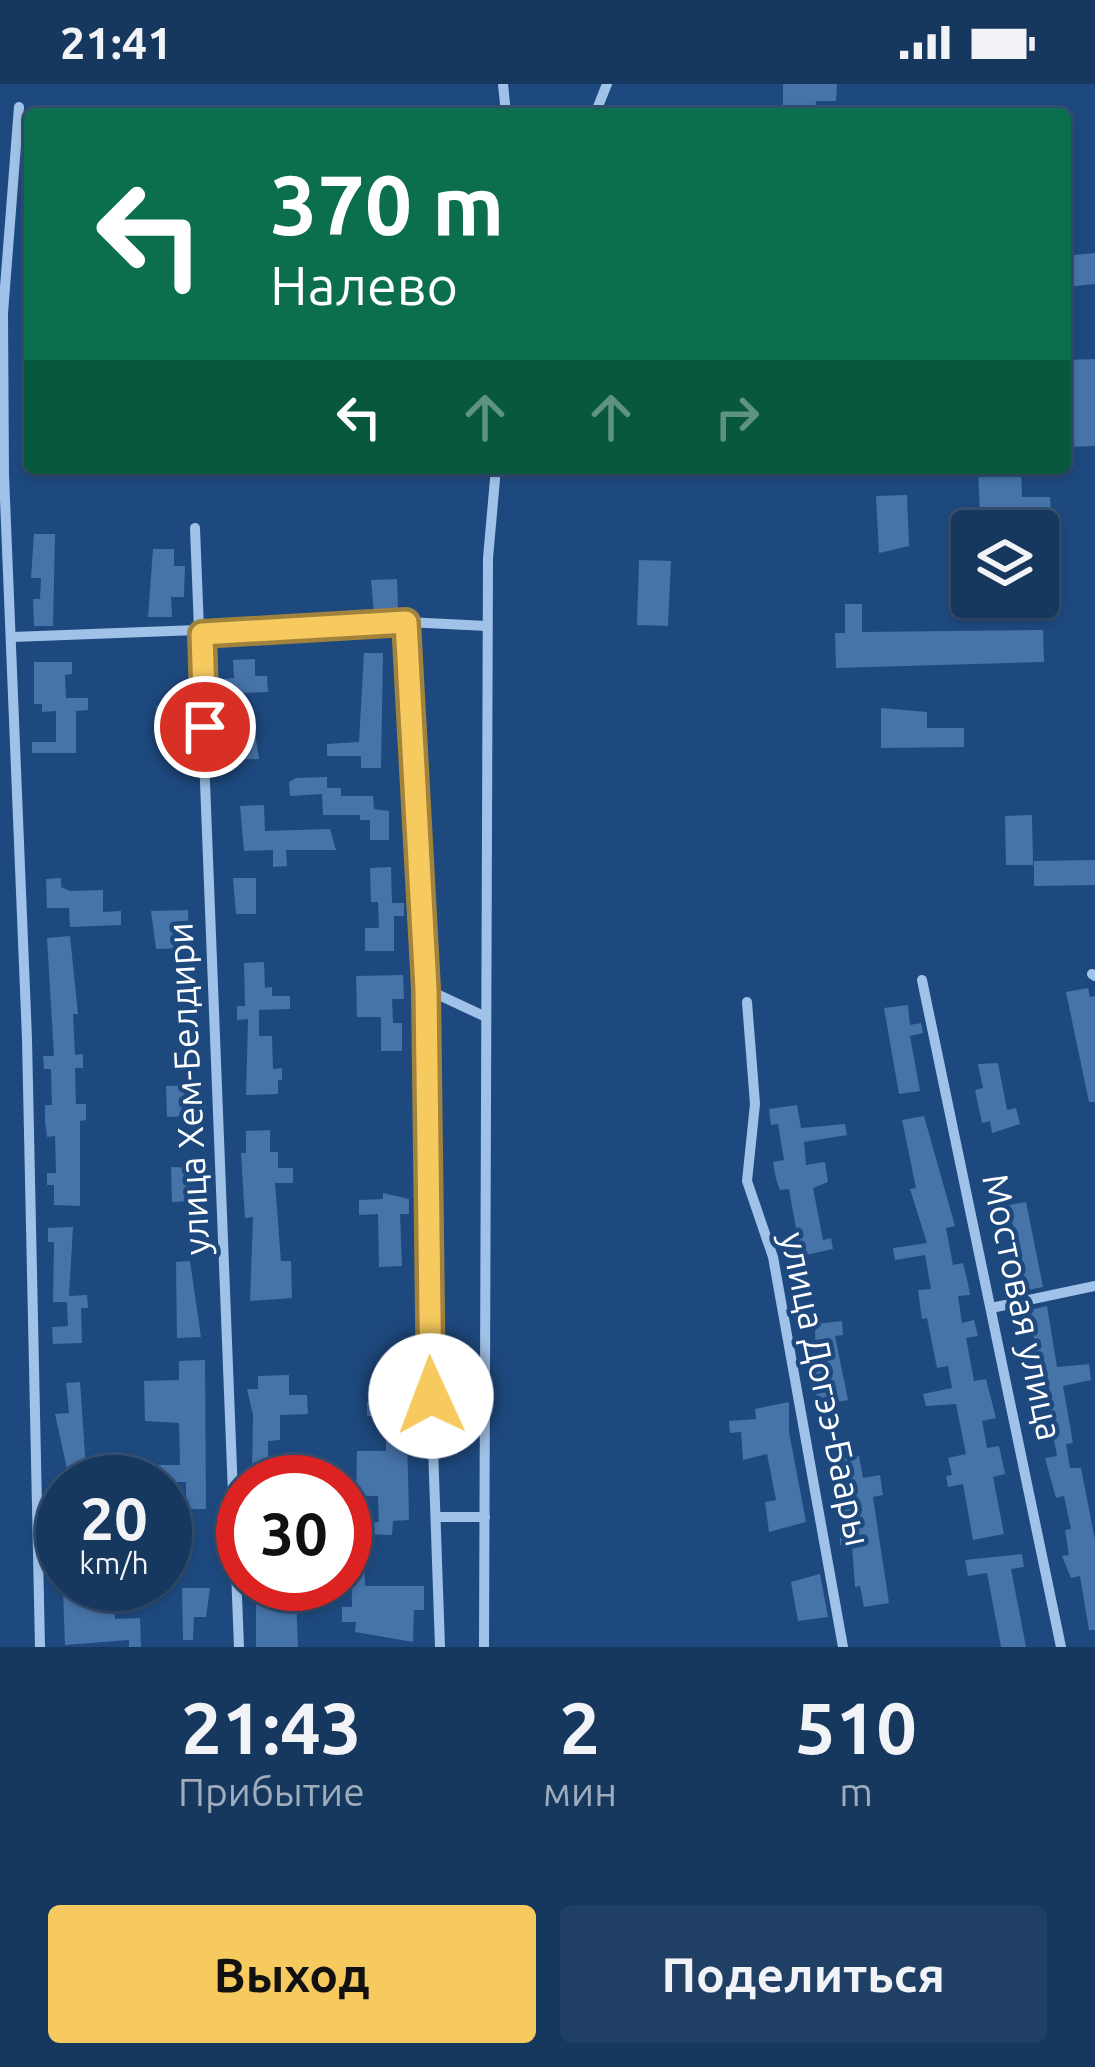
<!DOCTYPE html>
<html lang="ru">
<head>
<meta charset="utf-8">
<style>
	:root { --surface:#16375e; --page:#1f3f64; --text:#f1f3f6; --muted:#9eacbc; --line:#355173; --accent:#f7ca60 }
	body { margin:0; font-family:Ubuntu,sans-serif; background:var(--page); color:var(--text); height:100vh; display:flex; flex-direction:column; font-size:45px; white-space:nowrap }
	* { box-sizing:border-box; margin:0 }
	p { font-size:39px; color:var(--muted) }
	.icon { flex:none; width:66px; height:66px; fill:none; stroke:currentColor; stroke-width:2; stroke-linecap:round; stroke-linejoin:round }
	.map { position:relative; height:1563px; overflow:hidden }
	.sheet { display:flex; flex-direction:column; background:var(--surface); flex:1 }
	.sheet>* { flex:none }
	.banner { position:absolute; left:24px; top:24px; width:1047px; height:366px; border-radius:12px; box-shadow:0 3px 9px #0004,0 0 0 3px var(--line); background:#0b6e4f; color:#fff; overflow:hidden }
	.fabs { position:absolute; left:951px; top:426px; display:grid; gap:24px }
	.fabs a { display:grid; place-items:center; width:108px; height:108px; border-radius:12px; background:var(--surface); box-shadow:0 3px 9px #0004,0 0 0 3px var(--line); font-size:60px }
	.speed { position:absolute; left:36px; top:1371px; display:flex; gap:24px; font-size:60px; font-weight:700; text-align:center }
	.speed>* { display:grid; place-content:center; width:156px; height:156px; border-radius:50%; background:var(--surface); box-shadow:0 3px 9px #0004,0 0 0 3px var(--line); line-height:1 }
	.speed small { font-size:30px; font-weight:400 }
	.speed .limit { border:18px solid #d22; background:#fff; color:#111 }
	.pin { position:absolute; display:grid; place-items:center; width:102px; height:102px; color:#fff; margin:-51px; border:6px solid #fff; border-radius:50%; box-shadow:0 3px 12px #0007 }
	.me { position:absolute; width:132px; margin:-66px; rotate:358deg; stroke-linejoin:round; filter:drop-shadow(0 0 9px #0008) }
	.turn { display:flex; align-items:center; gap:42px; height:252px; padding:0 48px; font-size:54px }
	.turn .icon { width:156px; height:156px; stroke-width:2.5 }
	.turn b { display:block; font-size:84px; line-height:102px }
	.lanes { display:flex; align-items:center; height:114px; padding:0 48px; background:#0003; justify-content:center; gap:60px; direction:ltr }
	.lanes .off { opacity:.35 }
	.eta { display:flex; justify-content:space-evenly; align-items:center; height:204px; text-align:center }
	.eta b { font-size:72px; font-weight:700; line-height:84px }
	.button { display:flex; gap:24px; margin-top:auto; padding:24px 48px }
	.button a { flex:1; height:138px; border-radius:12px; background:var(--accent); color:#111; font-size:48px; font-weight:700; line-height:138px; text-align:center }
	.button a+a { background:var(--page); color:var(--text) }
	.status { display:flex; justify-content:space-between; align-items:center; height:84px; padding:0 60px; background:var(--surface); direction:ltr }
	.status svg { height:33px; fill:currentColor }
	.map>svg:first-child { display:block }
	.building { fill:#4673a8 }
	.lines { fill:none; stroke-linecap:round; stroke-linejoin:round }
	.street { stroke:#a1c2e8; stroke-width:10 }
	.route-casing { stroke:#a1833e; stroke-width:30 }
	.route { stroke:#f7ca60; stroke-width:21 }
	.labels { text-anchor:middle; stroke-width:9; stroke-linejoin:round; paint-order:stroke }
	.street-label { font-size:36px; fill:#fff; stroke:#1e497e }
</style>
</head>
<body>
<div class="status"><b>21:41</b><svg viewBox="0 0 49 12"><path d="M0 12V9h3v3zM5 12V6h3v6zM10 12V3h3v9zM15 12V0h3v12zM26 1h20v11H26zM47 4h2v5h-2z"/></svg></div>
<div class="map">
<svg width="1095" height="1563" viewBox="0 0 1095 1563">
	<rect width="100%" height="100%" fill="#1e497e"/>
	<!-- building -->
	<g class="building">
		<path d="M783 0H837L836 17H816L815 30H783Z"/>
		<path d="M1095 169V200L1065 203V172Z"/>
		<path d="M1095 275V362L1065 363V276Z"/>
		<path d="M978 384H1021L1022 413H1050L1051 430 980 433Z"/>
		<path d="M907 411 909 462 879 469 876 412Z"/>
		<path d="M34 450H55L53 542H34L33 515H40L41 494H31Z"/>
		<path d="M153 465H174V482H185L184 513H171L172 533H148Z"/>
		<path d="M639 476 671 477 668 542 637 541Z"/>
		<path d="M397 495 398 524 374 529 371 496Z"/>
		<path d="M845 520H862V548L1043 546 1044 578 836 584 835 549H845Z"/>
		<path d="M364 569H383L381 684H361V672H327V660L359 658Z"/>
		<path d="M255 575V592H267L268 608 223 610V595L234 594 233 576Z"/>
		<path d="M34 578H72V590L65 591 66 614H88V626L76 627V669H32V658H56V627L42 628V620H34Z"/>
		<path d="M182 621 184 657 158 658 156 622Z"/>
		<path d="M881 624 927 628V644H964V663L881 664Z"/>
		<path d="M235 635H253L259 675 225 676 224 661H235Z"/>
		<path d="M327 693V704H341V712H373L374 725 389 727V756H370V736H360V731H323L322 710 290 712 289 698 296 694Z"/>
		<path d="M264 721 265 747 330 745 336 766H286L287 782 273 783V766L244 767 240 722Z"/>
		<path d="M1032 731 1033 781H1006L1005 732Z"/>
		<path d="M1095 776V801L1034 802V777Z"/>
		<path d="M391 783 392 819H404V832H394V867H365V844H379L378 818H371L370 784Z"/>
		<path d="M61 794V803L70 807 103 806V828L121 827V841L70 843 69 824H47L46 795Z"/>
		<path d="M233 794H256V830H236Z"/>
		<path d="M188 826 189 856H183V864L156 865 151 827Z"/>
		<path d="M70 852 78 930H73L75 971 83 970V984H75L76 1020H86V1036L80 1037V1122L54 1121V1101H47V1089H56L55 1052 47 1053 45 1037V1021H52L51 985H44L43 972H54L47 854Z"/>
		<path d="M264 878 265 904 272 903V912H290V925L259 926V952H272L273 985 282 984V996H278V1010L246 1011 248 935 237 936V922H245L244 879Z"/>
		<path d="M403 891 404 915H392L393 939H402V967H381V933H357L356 892Z"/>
		<path d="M1088 904 1090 913 1095 912V1018H1089L1066 908Z"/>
		<path d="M908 921 910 941 921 939 923 949 910 952 920 1007 899 1010 884 924Z"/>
		<path d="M998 979 1007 1026 1016 1024 1020 1040 992 1049 990 1037 982 1039 975 1006 983 1004 978 980Z"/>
		<path d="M192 1001 194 1019H206V1031L167 1033 166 1002Z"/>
		<path d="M797 1021 801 1044 845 1040 847 1051 804 1058 806 1081 825 1078 828 1098 813 1104 823 1156 831 1154 833 1165 801 1172 789 1105 780 1106 776 1095 773 1078 784 1076 778 1040 771 1041 769 1025Z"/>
		<path d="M924 1032 955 1142 946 1144 953 1181 963 1179 968 1200 970 1211 958 1212 962 1239 974 1236 978 1252 966 1254 974 1297 986 1295 996 1334 982 1337 987 1364 999 1362 1005 1390 993 1393 1004 1450 973 1456 963 1400 948 1403 946 1392 952 1391 948 1374 966 1370 956 1320 926 1322 923 1310 952 1304 948 1282 937 1284 927 1234 922 1235 918 1206 931 1205 925 1171 895 1176 893 1164 927 1159 910 1105 916 1104 902 1036Z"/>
		<path d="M270 1046V1068H278V1084H293V1099H275L281 1177H291L292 1214 250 1217 253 1133 245 1134 241 1069H246V1047Z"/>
		<path d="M171 1083 200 1084 196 1117 172 1118Z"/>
		<path d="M383 1109 409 1115V1130H400L402 1182 379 1183 378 1130 359 1131V1116L383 1115Z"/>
		<path d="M1026 1118 1043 1203 1018 1208 1016 1199 1023 1198 1009 1121Z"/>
		<path d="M73 1143 69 1212 87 1211 88 1224H81L82 1259 53 1260 52 1243 68 1242 67 1218H53L54 1158H48V1144Z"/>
		<path d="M190 1177 201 1253 177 1254 176 1178Z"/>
		<path d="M1047 1222 1057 1283 1089 1280 1091 1296 1063 1302 1073 1359 1066 1360 1070 1384H1081L1095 1456V1546H1089L1080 1492 1071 1494 1062 1472 1069 1471 1065 1446 1071 1445 1064 1412 1056 1414 1045 1374 1057 1372 1048 1323 1037 1325 1035 1313 1050 1310 1046 1286 1040 1287 1038 1277 1027 1279 1025 1267 1036 1265 1030 1233 1022 1235 1021 1228Z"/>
		<path d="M842 1237 843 1251 835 1252 848 1316 816 1322 815 1240Z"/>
		<path d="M205 1276 206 1425H186V1398H155L154 1381H180L179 1339 145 1337 144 1297 179 1296V1277Z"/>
		<path d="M289 1291V1311H307L308 1330 280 1331V1356L268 1357V1390H252L253 1331 247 1305H258V1292Z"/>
		<path d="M80 1298 86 1385H67L55 1330 69 1329 66 1299Z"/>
		<path d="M367 1318H407V1328H414L415 1348H407L409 1436 393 1437 392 1451 369 1450V1439L379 1438 378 1412H356L357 1367H386V1332H367Z"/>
		<path d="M789 1318V1348L806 1438 769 1448 765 1418 776 1416 767 1370 743 1376 741 1348 730 1349 729 1337 756 1335 755 1325Z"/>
		<path d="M859 1372 863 1394 880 1391 883 1411 873 1413 889 1519 864 1523 860 1502 855 1503 852 1461H840V1449H846L842 1422 846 1421 838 1375Z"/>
		<path d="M371 1452 372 1470 364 1471 365 1502H424V1526H414L413 1558 355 1548 356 1538H342V1523H352L351 1453Z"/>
		<path d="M1022 1470 1024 1483 1011 1485 1026 1563H1001L987 1489 968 1492 965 1476Z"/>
		<path d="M820 1490 828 1533 798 1537 791 1498Z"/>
		<path d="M68 1500H91L92 1512 114 1511 115 1535 140 1534 141 1563H129V1556L65 1561 63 1507H68Z"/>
		<path d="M256 1500H323L324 1510 296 1512 298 1563H256Z"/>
		<path d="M182 1504H210L206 1533H194L193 1556H183Z"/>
	</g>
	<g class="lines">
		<!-- street -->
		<g class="street">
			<path d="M503 0 506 30"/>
			<path d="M19 23 3 229 4 391 27 955 40 1563"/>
			<path d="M595 30 607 0"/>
			<path d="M195 444 239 1563"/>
			<path d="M406 538 426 905 427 1191 440 1563"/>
			<path d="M13 553 406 538 487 542"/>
			<path d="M1092 890 1095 892"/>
			<path d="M922 896 1061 1563"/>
			<path d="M426 905 486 933"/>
			<path d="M747 918 755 1020 747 1097 773 1173 843 1563"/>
			<path d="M991 1224 1095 1202"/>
			<path d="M436 1433H485"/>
			<path d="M484 1563 488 474 496 384"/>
		</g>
	</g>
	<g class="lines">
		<!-- route casing -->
		<g class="route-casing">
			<path id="route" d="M205 643 202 550 406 538 426 905 431 1312"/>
		</g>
		<!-- route -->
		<use href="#route" class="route"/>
	</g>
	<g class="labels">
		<!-- street labels -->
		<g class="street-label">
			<text transform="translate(188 1005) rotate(-93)" y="13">улица Хем-Белдири</text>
			<text transform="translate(1023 1223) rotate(78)" y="13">Мостовая улица</text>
			<text transform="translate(826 1305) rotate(78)" y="13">улица Догээ-Баары</text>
		</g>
	</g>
</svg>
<div class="fabs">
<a><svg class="icon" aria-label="layers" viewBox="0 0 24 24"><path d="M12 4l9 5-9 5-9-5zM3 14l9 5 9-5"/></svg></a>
</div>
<div class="speed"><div>20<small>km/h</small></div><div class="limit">30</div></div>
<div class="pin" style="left:205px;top:643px;background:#d93025"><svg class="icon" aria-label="arrive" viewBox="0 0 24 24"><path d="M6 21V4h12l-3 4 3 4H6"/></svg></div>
<svg class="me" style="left:431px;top:1312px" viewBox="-20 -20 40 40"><circle r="19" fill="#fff"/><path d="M0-13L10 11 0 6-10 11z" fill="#f7ca60"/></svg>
<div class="banner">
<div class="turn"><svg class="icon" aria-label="left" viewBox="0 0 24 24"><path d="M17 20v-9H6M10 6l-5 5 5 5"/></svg><div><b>370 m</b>Налево</div></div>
<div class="lanes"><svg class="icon" aria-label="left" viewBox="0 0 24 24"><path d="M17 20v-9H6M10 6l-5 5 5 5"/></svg><svg class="icon off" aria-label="ahead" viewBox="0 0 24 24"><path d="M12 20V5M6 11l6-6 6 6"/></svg><svg class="icon off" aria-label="ahead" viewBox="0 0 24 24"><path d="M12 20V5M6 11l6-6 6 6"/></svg><svg class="icon off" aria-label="right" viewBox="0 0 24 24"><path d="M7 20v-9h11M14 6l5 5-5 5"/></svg></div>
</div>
</div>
<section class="sheet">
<div class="eta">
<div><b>21:43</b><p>Прибытие</p></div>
<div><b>2</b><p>мин</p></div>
<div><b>510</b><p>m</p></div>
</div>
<div class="button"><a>Выход</a><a>Поделиться</a></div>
</section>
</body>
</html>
